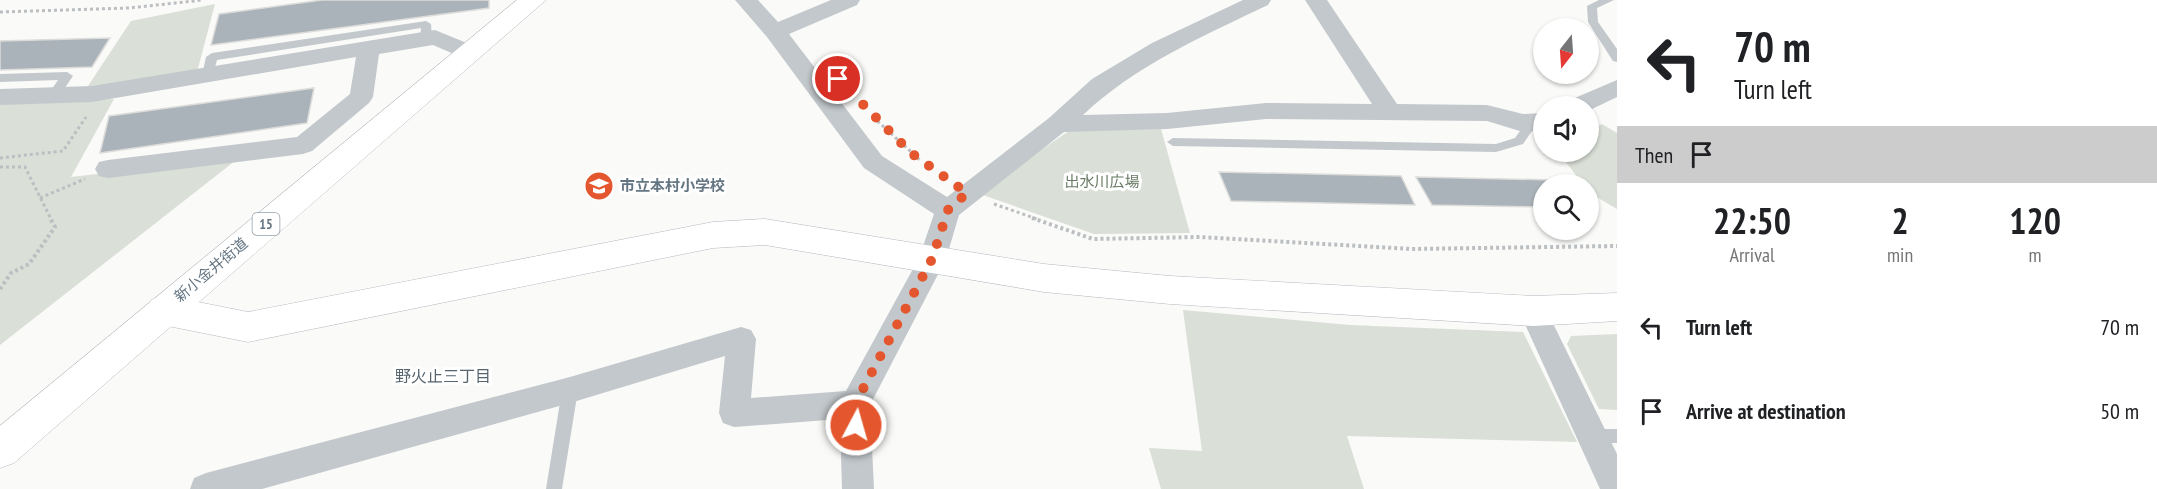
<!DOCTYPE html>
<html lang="en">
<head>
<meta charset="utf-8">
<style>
	:root { --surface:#fff; --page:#f2f2f2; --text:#202124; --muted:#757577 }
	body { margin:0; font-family:"PT Sans Narrow","Noto Sans JP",sans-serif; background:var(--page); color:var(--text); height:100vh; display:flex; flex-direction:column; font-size:22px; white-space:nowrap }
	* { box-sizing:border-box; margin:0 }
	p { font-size:20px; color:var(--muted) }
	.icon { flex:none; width:33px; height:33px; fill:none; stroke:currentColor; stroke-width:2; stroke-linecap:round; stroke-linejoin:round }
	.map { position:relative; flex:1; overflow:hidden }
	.sheet { display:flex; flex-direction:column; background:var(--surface); width:540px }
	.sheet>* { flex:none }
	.guide { background:#fff; color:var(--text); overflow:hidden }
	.needle { width:39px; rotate:197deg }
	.fabs { position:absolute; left:1533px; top:18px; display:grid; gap:12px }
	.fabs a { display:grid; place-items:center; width:66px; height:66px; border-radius:50%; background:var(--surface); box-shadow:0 2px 4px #0004; font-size:30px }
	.pin { position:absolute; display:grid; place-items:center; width:51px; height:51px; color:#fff; margin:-26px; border:3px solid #fff; border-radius:50%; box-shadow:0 2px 6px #0007 }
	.me { position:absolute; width:66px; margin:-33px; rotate:6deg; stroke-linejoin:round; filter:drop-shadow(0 0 4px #0008) }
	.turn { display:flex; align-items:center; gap:21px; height:126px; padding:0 18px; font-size:27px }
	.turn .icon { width:78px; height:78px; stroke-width:2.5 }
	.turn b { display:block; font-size:42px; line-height:51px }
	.then { display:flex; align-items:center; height:57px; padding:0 18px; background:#0003; gap:12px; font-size:22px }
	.eta { display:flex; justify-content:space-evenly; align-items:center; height:102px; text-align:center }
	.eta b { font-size:36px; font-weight:800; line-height:42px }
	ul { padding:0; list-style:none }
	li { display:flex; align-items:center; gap:18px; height:84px; padding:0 18px }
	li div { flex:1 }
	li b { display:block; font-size:22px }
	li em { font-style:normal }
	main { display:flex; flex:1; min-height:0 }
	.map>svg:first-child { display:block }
	.green { fill:#dadfd7 }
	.building { fill:#aab3b9; stroke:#dcdcda; stroke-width:1.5 }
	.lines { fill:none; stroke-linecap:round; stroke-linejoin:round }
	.secondary-casing { stroke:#b3babf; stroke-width:1 }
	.primary-casing { stroke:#b5babe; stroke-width:1 }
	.path-far1 { stroke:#bbbfc2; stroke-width:3; stroke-dasharray:3 3; stroke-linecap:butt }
	.path { stroke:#bbbfc2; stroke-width:4; stroke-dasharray:3 3; stroke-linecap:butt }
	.lane { fill:#c3c8cc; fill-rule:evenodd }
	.street { fill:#c3c8cc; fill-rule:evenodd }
	.secondary { fill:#fff; fill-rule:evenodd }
	.primary { fill:#fff; fill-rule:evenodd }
	.route { stroke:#e4572e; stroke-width:10; stroke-dasharray:0 18 }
	.labels { text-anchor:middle; stroke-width:6; stroke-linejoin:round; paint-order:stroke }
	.shield { fill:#fff; stroke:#939fa8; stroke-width:1.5 }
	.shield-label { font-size:14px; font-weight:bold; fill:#657683 }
	.park-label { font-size:15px; fill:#687a64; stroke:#fff }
	.poi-label { font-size:15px; font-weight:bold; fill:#657683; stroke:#fff; text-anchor:start }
	.street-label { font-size:15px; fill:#657683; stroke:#fff }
	.neighbourhood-label { font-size:16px; fill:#57646e; stroke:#fff }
</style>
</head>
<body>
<main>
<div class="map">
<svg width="1617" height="489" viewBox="0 0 1617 489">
	<rect width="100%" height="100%" fill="#fafaf8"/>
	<!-- green -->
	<g class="green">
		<path d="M215 4 197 72 86 89 131 21Z"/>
		<path d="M114 99 71 177 240 157 0 345V103Z"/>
		<path d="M1602 124 1617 133V209L1590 193 1588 184H1583L1558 152H1588L1589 132Z"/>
		<path d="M1161 129 1190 233 1094 234 977 193 1069 131Z"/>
		<path d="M1183 310 1350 325 1523 332 1577 442 1347 436 1364 489H1161L1149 448 1202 451Z"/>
		<path d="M1617 334V410L1599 409 1567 344 1571 336Z"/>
	</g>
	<!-- building -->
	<g class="building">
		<path d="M322 0H489V8L211 45 219 14Z"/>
		<path d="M110 38 92 67 0 70V41Z"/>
		<path d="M314 88 307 123 100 153 109 116Z"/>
		<path d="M1219 172 1401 176 1415 205 1231 201Z"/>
		<path d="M1416 177 1554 180 1557 184H1544V207L1432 205Z"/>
	</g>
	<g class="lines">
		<!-- secondary casing -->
		<g class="secondary-casing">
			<path id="secondary" d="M765 219 1044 264 1170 276 1533 296 1617 293V321L1533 326 1170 304 1044 292 765 245 713 248 248 342 163 325 151 320 146 310 151 300 163 295 248 312 713 222Z"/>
		</g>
		<!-- primary casing -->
		<g class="primary-casing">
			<path id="primary" d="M517 0H546L14 463 0 468V426Z"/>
		</g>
		<!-- path-far1 -->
		<g class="path-far1">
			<path d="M0 12 129 8 203 0"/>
			<path d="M873 117 921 161"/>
			<path d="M0 158 63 151 86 117"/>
			<path d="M0 167H25L51 219"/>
			<path d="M40 198 85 179"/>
			<path d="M994 204 1037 219"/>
		</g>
		<!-- path -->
		<g class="path">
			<path d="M1032 218 1093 239 1200 237 1412 249 1617 246"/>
			<path d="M0 289 11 273 29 264 55 227 50 218"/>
		</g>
		<!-- lane -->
		<g class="lane">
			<path d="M1599 0H1614L1597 8 1598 22 1617 49V62L1613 61 1588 22 1587 6Z"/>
			<path d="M426 21 431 24 432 39 426 43 420 39 421 28 217 60 212 78H204L202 75 206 57 212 53Z"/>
			<path d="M67 72 73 76 58 98 54 99 48 95 58 80 0 82V74Z"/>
			<path d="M1523 119 1527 120 1532 131 1523 144 1496 152 1173 146 1167 142 1173 138 1496 144 1515 138 1520 131 1517 123Z"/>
			<path d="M570 383 575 385 578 390 562 489H546L562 390 565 385Z"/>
			<path d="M1592 429H1617V443H1592L1586 441 1584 436 1586 431Z"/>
		</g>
		<!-- street -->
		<g class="street">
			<path d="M735 0H758L778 22 831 0H860L857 5 789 34 882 156 947 197 1049 118 1092 79 1152 43 1243 0H1271L1268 5C1203 36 1136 65 1083 115L1167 113 1266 103 1372 104 1305 0H1327L1397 104 1487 105 1523 114 1544 113V130L1523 132 1487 121 1266 119 1167 129 1064 132 959 215 946 259 870 405 874 489H842L840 419 734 427 723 423 719 413 725 356 570 403 262 489H190L194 478 206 473 570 377 741 327 751 330 756 339 751 398 846 391 919 258 934 214 864 168 767 37Z"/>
			<path d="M435 30 479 48 482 53 479 58 471 60 463 58 433 45 379 54 373 97 369 103 312 151 303 154 108 178 99 176 95 169 99 162 108 160 297 137 350 94 356 57 92 102 0 105V89L92 86Z"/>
			<path d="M1617 80V97L1588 111V106H1566L1570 100Z"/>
			<path d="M1533 299 1543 303 1617 454V489H1600L1519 311 1523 303Z"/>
		</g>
		<!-- secondary -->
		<use href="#secondary" class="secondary"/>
		<!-- primary -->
		<use href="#primary" class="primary"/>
	</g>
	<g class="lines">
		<!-- route -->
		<path class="route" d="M838 79 911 153 967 193 948 210 932 259 855 404 856 425"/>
	</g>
	<!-- icons -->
	<defs>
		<g id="school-disc" transform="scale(1.5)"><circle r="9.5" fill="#e4572e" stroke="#fff"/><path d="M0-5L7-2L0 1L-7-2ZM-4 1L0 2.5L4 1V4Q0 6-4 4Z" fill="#fff"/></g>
	</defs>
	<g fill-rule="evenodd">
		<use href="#school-disc" x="599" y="186"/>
	</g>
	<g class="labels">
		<!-- shield labels -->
		<rect class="shield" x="252.5" y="213" width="27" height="22" rx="4.5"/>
		<g class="shield-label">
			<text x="266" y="229">15</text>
		</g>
		<!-- park labels -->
		<g class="park-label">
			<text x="1102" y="187">出水川広場</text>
		</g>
		<!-- poi labels -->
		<g class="poi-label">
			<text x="620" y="191">市立本村小学校</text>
		</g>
		<!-- street labels -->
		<g class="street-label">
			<text transform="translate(211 270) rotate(-40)" y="5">新小金井街道</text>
		</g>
		<!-- neighbourhood labels -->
		<g class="neighbourhood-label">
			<text x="443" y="382">野火止三丁目</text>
		</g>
	</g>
</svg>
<div class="fabs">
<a><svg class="needle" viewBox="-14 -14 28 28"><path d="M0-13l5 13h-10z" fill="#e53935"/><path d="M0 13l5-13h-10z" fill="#757577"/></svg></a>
<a><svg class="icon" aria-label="sound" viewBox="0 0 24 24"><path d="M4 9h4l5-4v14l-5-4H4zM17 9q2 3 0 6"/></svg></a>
<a><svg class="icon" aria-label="search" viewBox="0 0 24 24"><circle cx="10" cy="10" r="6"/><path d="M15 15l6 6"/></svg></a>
</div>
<div class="pin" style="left:838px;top:79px;background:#d93025"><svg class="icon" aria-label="arrive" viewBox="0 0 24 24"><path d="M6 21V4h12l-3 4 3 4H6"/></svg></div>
<svg class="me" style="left:856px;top:425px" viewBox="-20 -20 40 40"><circle r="17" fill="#e4572e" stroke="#fff" stroke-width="3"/><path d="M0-11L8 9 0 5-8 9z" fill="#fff"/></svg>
</div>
<section class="sheet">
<div class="guide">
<div class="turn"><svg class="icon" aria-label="left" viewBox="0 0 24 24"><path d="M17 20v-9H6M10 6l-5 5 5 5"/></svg><div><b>70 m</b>Turn left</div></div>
<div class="then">Then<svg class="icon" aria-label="arrive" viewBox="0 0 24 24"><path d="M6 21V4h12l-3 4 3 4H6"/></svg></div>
</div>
<div class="eta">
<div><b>22:50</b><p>Arrival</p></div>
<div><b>2</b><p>min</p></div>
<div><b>120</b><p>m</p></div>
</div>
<ul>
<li><svg class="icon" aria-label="left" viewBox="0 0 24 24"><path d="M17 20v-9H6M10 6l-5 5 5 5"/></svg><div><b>Turn left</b></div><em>70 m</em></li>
<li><svg class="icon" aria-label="arrive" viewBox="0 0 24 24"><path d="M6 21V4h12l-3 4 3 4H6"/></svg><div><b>Arrive at destination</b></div><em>50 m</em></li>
</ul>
</section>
</main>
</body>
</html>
